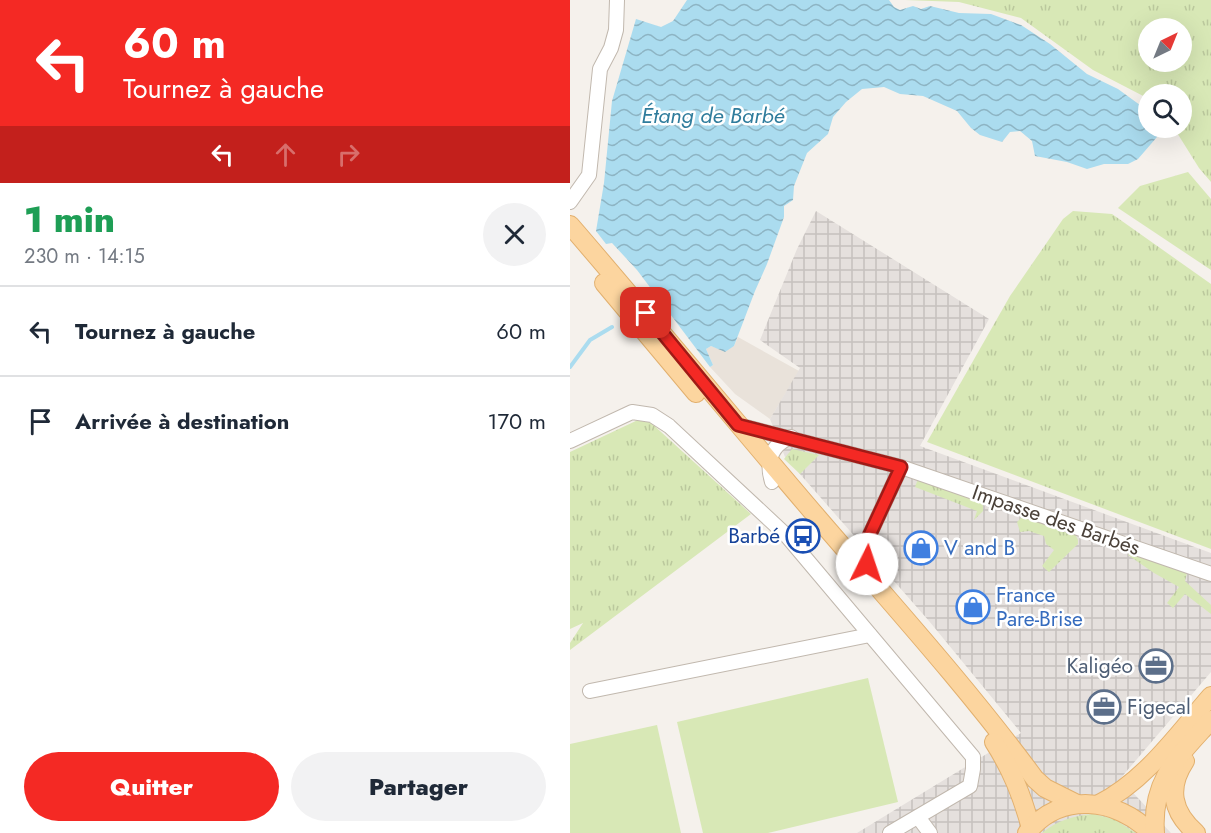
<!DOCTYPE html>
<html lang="fr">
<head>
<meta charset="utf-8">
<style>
	:root { --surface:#fff; --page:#f2f2f3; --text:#1f2937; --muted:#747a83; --line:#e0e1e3; --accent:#f42924 }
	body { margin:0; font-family:Jost,sans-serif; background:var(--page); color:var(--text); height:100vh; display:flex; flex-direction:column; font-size:22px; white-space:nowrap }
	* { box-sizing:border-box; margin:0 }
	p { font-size:20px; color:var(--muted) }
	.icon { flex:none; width:33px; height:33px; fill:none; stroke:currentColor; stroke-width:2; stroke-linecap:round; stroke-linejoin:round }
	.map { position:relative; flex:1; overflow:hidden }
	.panel { display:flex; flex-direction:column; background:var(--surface); width:570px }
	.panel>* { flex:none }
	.guide { background:#f42924; color:#fff; overflow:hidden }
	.needle { width:39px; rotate:43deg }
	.buttons { position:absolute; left:568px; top:18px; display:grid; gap:12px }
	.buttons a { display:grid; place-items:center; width:54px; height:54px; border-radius:50%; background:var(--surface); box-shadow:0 6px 24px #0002; font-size:30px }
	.pin { position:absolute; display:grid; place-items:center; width:51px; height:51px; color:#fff; margin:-26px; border-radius:12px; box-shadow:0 3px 9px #0006 }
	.me { position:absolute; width:66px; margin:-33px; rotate:4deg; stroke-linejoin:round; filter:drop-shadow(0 0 4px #0008) }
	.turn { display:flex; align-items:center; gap:21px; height:126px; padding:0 24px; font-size:27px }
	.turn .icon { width:78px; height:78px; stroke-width:2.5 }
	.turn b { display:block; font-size:42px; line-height:51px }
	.lanes { display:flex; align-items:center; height:57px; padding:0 24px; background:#0003; justify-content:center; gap:30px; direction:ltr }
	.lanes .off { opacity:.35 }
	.round { display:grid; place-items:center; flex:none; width:63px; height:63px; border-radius:32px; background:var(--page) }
	.overview { display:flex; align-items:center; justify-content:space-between; height:102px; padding:0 24px }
	h1 { font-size:36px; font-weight:800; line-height:45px; color:#1e9e55 }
	.action { display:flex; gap:12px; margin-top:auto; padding:12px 24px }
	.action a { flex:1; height:69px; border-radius:36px; background:var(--accent); color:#fff; font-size:24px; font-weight:800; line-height:69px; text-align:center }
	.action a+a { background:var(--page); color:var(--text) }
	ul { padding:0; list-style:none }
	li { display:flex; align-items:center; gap:18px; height:90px; padding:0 24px; border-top:2px solid var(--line) }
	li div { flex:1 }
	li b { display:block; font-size:22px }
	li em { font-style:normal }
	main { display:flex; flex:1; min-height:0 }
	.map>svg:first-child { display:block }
	.residential { fill:#e9e2da }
	.industrial { fill:url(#industrial-grid) }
	.grass { fill:url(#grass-tufts); fill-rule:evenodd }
	.pitch { fill:#d8e8b6 }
	.water { fill:url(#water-waves) }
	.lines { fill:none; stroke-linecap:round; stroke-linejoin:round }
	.stream { stroke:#abdcef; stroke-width:4 }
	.minor-casing { stroke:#c1b8ae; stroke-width:16 }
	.major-casing { stroke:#e2b06e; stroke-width:20 }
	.minor { stroke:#fff; stroke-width:14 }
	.major { stroke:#fcd59f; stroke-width:18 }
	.route-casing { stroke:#9f1b17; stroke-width:15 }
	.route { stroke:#f42924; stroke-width:10 }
	.labels { text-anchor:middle; stroke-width:5; stroke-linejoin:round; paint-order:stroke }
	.street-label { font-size:21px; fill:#4a4139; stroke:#fff }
	.transit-label { font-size:21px; fill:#164399; stroke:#fff; text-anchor:end }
	.shop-label { font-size:21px; fill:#366cbe; stroke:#fff; text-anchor:start }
	.service-label { font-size:21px; fill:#4e5e75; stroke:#fff; text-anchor:end }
	.water-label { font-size:22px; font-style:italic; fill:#2f7c9c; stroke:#fff }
</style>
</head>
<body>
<main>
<section class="panel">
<div class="guide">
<div class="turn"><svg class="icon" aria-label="left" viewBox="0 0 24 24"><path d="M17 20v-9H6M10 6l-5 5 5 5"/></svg><div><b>60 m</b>Tournez à gauche</div></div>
<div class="lanes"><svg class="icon" aria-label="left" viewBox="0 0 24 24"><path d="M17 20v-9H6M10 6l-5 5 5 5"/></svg><svg class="icon off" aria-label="ahead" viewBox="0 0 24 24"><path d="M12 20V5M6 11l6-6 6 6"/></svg><svg class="icon off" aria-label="right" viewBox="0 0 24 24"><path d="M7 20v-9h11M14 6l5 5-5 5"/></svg></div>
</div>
<div class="overview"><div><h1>1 min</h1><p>230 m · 14:15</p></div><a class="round"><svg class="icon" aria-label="close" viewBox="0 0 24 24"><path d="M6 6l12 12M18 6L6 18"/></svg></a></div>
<ul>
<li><svg class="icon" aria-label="left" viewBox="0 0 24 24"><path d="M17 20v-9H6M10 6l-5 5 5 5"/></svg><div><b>Tournez à gauche</b></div><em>60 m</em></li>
<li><svg class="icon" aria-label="arrive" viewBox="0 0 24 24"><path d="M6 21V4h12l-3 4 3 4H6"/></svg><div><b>Arrivée à destination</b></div><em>170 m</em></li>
</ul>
<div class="action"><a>Quitter</a><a>Partager</a></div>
</section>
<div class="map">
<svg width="641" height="833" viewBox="0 0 641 833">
	<defs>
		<pattern id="industrial-grid" width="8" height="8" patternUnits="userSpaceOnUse" patternTransform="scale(1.5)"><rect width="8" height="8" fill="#e5e0dd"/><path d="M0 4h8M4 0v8" fill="none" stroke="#c6c1be"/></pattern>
		<pattern id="grass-tufts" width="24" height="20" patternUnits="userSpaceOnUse" patternTransform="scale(1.5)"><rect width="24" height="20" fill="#d8e8b6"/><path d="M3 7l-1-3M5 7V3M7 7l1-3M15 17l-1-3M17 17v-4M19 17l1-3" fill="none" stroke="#bbc89d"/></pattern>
		<pattern id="water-waves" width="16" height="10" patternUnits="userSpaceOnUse" patternTransform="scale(1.5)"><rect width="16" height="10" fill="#abdcef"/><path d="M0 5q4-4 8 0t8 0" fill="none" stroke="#8db4c3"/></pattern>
	</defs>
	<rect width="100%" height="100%" fill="#f5f1ec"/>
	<!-- residential -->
	<path class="residential" d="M168 337 229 371 200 419 165 394 140 367 143 365 136 349 141 346 155 351 164 346Z"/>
	<!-- industrial -->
	<path class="industrial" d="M246 211 419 319 350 446 641 553V672L550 779 601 833H287L451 733 359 621 215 457 200 419 230 368 190 340 227 249Z"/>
	<!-- grass -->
	<g class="grass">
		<path d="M335 0H641V182L629 168 604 128H612V94H579V99L523 70 451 18 389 2ZM579 28H612V62H579Z"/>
		<path d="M618 172 641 199V270L548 208 570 186Z"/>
		<path d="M503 211 542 214 641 284V549L357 442 440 296 493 219Z"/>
		<path d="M70 419 79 421 181 514 0 650V643L13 623 0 629V452Z"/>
		<path d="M222 449 249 455 230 474 214 459Z"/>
		<path d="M348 479 411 500 413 506V511L404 520 407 511 345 487Z"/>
		<path d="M453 516 505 534 508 540V544L479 572 472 566 484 550 476 544 474 536 459 531 450 532 447 522Z"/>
		<path d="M561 551 617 573 615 581 641 605V614L615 594 603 608 597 603 609 587 584 573 558 555Z"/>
		<path d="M523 814 544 819 566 833H472C488 820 503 816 523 814Z"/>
	</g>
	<!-- pitch -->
	<g class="pitch">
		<path d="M298 678 328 802 198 833H133L107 722Z"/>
		<path d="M87 725 111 833H0V744Z"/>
	</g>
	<!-- water -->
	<path class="water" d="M117 0H319L324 7 330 10 343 6 351 9 360 6 389 13 421 14 451 25 480 44 517 74 548 89 574 108 579 116V128H585L588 132 587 137 568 159 558 164H534L517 169 497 162 465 156 462 141 450 131 440 132 432 142 410 135 401 128 387 111 353 96 330 94 314 87 292 89 276 102 263 117 258 134 237 153 224 186 223 200 214 206V217L197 264 185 291 164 346 155 352 141 346 136 349 143 365 140 367 67 270 42 243 36 244 26 231 34 183 42 101 66 19 91 27 103 21Z"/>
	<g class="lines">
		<!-- stream -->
		<path class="stream" d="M0 367 20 340 42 327"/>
		<!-- minor casing -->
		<g class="minor-casing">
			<g id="minor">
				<path d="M0 202 19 175 30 69 41 48 46 30 47 0"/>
				<path d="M168 425 331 467 641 574"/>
				<path d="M0 441 62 412 82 415 99 426 216 535 403 757V769L400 786 320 833"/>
				<path d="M202 482C196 462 200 445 221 437"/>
				<path d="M305 574 297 564 294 547 331 467"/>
				<path d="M20 691 300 635"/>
				<path d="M348 817 360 833"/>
			</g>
		</g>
		<!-- major casing -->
		<g class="major-casing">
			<g id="major">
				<path d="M0 225C83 321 164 420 247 517 321 603 398 688 465 779L475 788 507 804"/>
				<path d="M34 283 126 393"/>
				<path d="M424 742C442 770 452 796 461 828"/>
				<path d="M615 761C597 788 602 812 626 833"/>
				<path d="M529 804C575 781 608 734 641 696"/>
				<path d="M457 833C490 791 547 798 581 833"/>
				<path d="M585 833C581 780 608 757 641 720"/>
			</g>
		</g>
		<!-- minor -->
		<use href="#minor" class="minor"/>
		<!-- major -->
		<use href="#major" class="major"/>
	</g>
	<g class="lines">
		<!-- route casing -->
		<g class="route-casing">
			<path id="route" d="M76 313 168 425 331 467 294 547 297 564"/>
		</g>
		<!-- route -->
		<use href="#route" class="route"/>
	</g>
	<!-- icons -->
	<defs>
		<g id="bus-ring" transform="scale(1.725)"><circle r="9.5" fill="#fff" stroke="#1a4fb4" stroke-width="1.5"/><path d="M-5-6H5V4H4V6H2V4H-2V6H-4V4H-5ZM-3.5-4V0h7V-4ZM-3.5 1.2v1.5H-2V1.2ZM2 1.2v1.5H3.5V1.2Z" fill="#1a4fb4"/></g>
		<g id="shop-ring" transform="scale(1.725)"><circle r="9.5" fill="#fff" stroke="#3f7fe0" stroke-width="1.5"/><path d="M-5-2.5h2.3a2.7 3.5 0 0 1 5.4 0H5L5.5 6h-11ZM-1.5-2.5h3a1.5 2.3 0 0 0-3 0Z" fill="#3f7fe0"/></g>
		<g id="office-ring" transform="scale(1.725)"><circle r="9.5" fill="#fff" stroke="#5c6f8a" stroke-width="1.5"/><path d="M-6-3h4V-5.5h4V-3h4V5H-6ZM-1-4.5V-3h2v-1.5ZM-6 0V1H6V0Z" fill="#5c6f8a"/></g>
	</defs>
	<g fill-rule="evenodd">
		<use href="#bus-ring" x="233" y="536"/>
		<use href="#shop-ring" x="351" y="548"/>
		<use href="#shop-ring" x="403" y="607"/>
		<use href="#office-ring" x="586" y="666"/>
		<use href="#office-ring" x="534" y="707"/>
	</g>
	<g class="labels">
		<!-- street labels -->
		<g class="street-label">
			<text transform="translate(486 520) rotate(19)" y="7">Impasse des Barbés</text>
		</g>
		<!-- transit labels -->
		<g class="transit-label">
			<text x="210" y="543">Barbé</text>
		</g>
		<!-- shop labels -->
		<g class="shop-label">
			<text x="374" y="555">V and B</text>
			<text x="426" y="602">France<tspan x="426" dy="24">Pare-Brise</tspan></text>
		</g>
		<!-- service labels -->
		<g class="service-label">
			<text x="563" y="673">Kaligéo</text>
			<text x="557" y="714" text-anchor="start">Figecal</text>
		</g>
		<!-- water labels -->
		<g class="water-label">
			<text x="143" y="123">Étang de Barbé</text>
		</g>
	</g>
</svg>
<div class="buttons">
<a><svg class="needle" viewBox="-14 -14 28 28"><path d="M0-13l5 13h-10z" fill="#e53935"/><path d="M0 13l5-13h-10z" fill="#747a83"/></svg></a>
<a><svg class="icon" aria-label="search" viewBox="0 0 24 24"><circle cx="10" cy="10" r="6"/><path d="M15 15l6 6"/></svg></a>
</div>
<div class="pin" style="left:76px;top:313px;background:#d93025"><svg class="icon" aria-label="arrive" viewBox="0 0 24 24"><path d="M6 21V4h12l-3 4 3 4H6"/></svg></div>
<svg class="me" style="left:297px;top:564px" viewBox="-20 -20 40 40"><circle r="19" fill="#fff"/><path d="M0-13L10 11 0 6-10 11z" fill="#f42924"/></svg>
</div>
</main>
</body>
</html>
